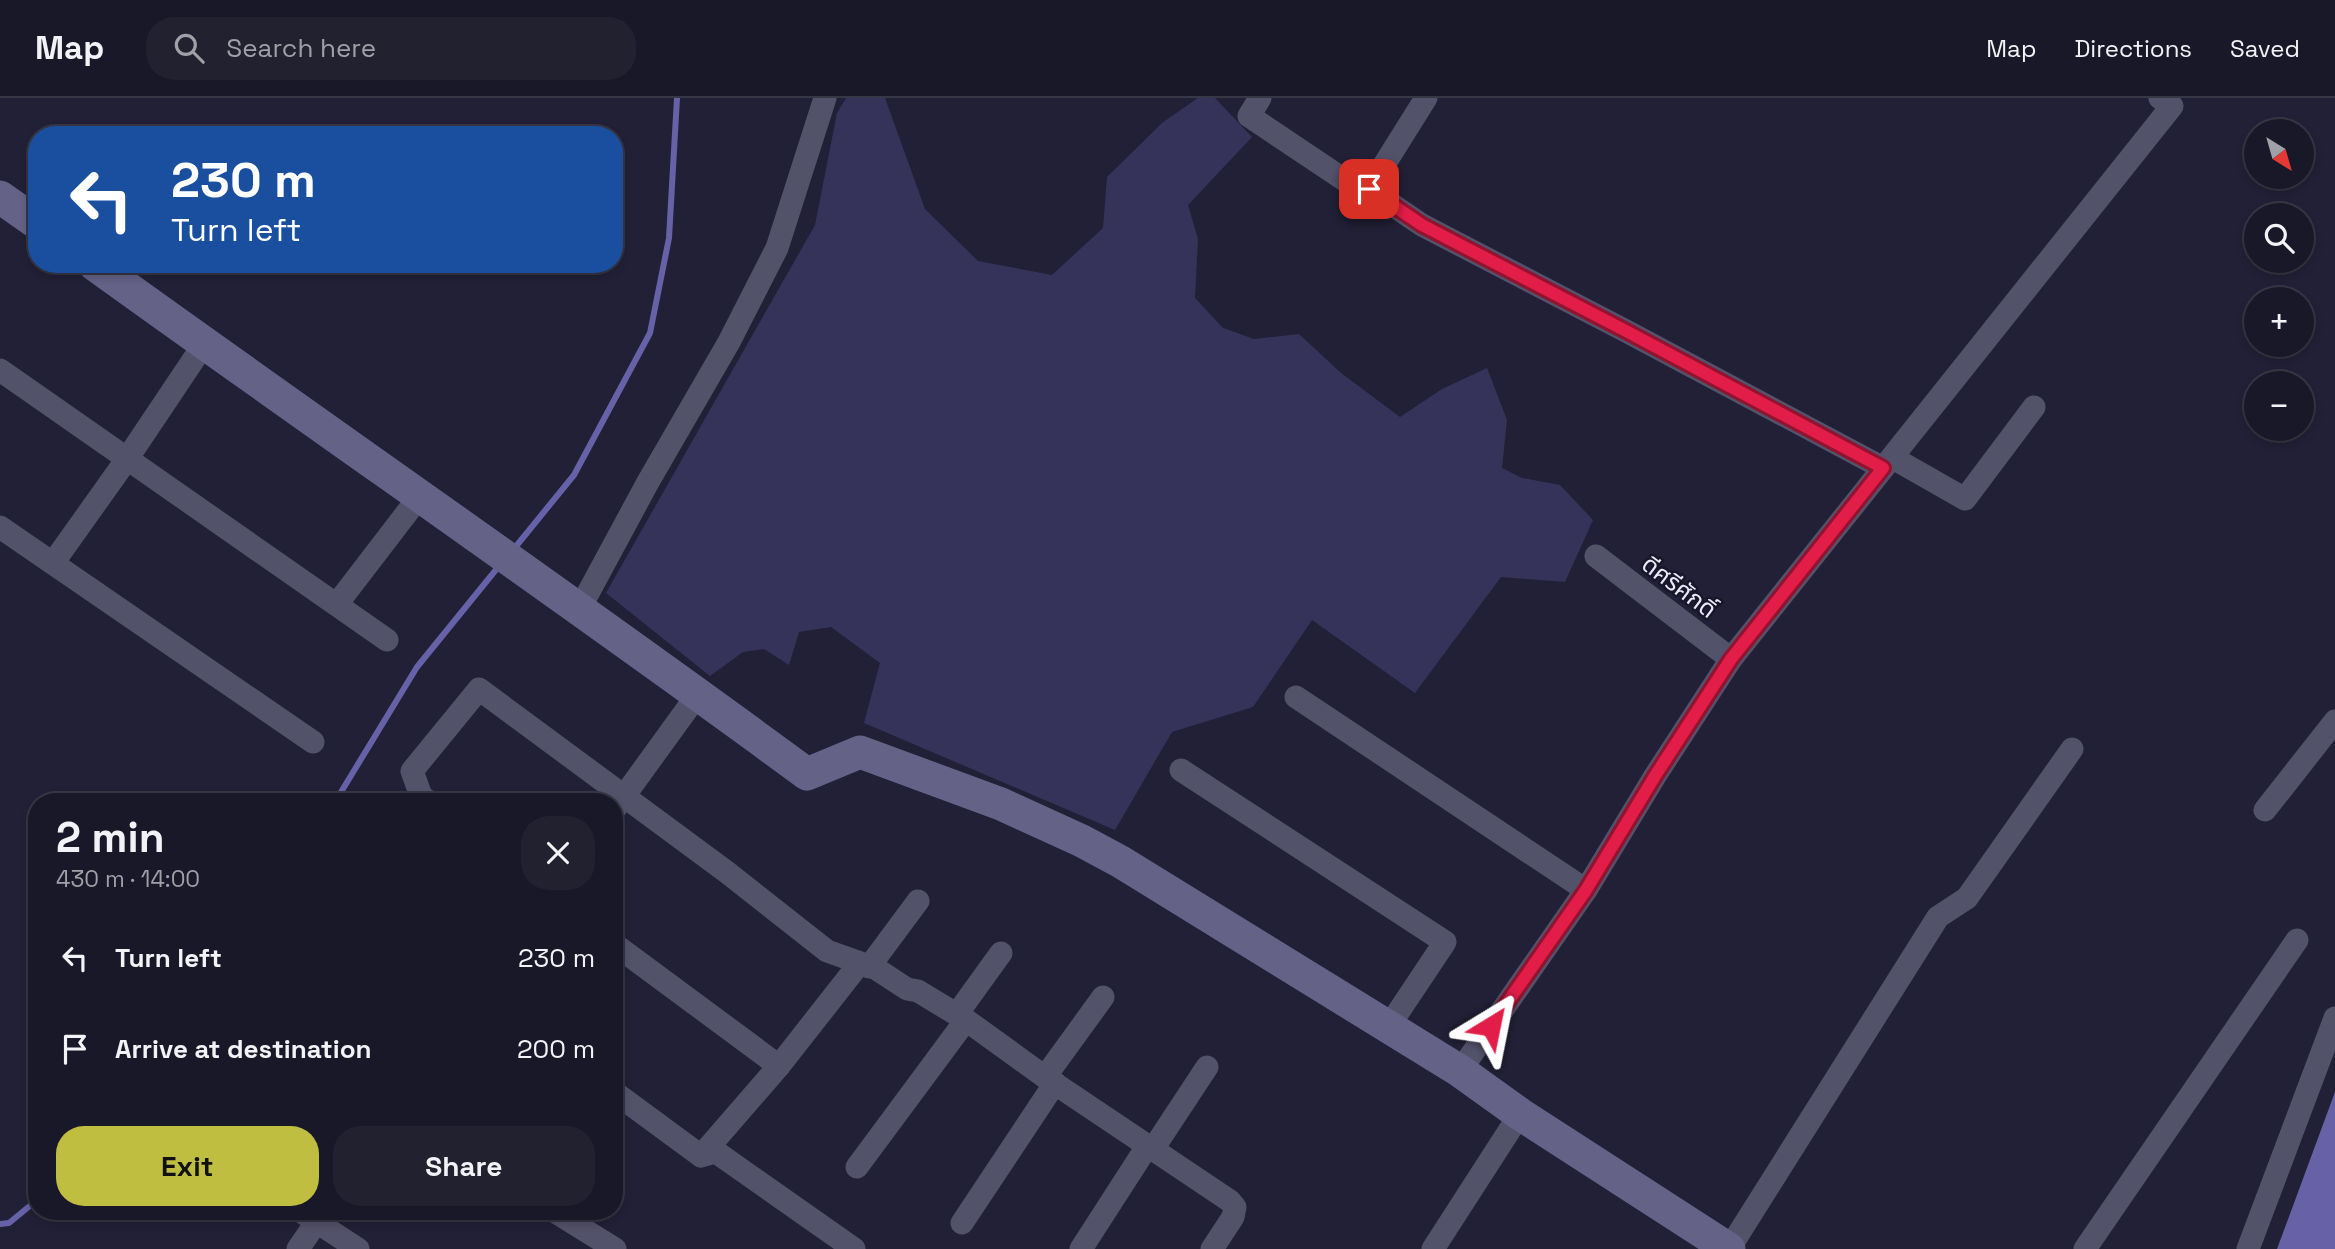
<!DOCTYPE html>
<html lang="en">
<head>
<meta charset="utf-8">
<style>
	:root { --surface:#191828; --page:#222130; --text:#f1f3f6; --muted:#9fa0a8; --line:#373745; --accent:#bfbe41 }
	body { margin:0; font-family:"Space Grotesk","Noto Sans Thai",sans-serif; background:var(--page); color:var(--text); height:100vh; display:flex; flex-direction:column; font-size:26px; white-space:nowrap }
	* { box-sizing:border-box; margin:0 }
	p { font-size:23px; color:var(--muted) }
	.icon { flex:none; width:38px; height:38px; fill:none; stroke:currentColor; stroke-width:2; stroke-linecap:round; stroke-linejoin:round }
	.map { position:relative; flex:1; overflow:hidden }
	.side { position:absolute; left:28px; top:695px; width:595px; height:427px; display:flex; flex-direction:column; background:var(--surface); border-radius:28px; box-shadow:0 4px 10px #0003,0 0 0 2px var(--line) }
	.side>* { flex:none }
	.banner { position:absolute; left:28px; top:28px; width:595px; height:147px; border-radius:28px; box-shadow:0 4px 10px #0003,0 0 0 2px var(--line); background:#1a4fa0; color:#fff; overflow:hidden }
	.needle { width:46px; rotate:143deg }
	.fabs { position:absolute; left:2244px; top:21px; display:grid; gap:14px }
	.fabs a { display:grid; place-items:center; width:70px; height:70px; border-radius:50%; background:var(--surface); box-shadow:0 4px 10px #0003,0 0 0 2px var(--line); font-size:35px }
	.pin { position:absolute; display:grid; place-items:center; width:60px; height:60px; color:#fff; margin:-30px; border-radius:14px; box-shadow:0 4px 10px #0006 }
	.me { position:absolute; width:77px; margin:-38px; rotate:35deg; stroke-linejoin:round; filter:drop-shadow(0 0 5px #0008) }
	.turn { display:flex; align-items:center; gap:24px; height:147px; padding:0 28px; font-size:32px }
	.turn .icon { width:91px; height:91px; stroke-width:2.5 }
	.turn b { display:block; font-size:49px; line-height:60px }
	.round { display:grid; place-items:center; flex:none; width:74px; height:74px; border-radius:28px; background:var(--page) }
	.overview { display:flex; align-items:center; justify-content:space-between; height:119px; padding:0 28px }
	h1 { font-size:42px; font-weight:600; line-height:52px }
	.action { display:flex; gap:14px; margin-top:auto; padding:14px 28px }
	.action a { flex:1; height:80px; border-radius:28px; background:var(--accent); color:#111; font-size:28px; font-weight:600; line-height:80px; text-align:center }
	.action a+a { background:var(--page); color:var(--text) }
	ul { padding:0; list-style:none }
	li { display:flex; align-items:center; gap:21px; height:91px; padding:0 28px }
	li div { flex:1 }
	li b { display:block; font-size:26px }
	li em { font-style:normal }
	header { display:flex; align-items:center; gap:42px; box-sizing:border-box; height:98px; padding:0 35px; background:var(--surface); border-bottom:2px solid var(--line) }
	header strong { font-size:33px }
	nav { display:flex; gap:38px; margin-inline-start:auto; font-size:24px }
	.search { width:490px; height:63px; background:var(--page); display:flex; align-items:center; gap:18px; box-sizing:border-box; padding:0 24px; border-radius:28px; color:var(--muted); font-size:26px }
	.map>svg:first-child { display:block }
	.green { fill:#36335b }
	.water { fill:#6762a7 }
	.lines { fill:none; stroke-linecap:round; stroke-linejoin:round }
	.stream { stroke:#6762a7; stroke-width:6 }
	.street { stroke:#53526b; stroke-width:23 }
	.secondary { stroke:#646287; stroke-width:33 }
	.route-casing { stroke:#92132f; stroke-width:18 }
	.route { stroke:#e11d48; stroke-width:12 }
	.labels { text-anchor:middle; stroke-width:5; stroke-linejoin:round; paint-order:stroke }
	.street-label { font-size:24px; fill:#eaeaf9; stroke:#18162b }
</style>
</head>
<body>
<header>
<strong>Map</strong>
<div class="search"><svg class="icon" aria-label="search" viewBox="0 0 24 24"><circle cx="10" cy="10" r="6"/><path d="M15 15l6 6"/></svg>Search here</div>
<nav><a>Map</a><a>Directions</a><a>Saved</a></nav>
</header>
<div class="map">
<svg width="2335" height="1151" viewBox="0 0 2335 1151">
	<rect width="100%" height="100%" fill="#212036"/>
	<!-- green -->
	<path class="green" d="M846 0H885L925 111 978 163 1052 177 1103 130 1107 79 1162 25 1198 0H1215L1252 39 1188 107 1198 141 1195 200 1223 230 1254 241 1299 236 1341 275 1400 319 1442 291 1487 270 1507 322 1502 370 1522 380 1560 387 1593 422 1565 484 1501 479 1415 595 1312 522 1253 609 1172 634 1115 732 864 625 880 565 831 529 799 534 789 567 764 551 743 554 710 578 606 495 815 127 837 15Z"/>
	<!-- water -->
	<path class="water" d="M2335 994V1151H2277Z"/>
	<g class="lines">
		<!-- stream -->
		<g class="stream">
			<path d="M513 452 574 377 650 235 669 140 677 0"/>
			<path d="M335 704 417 569 499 468"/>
			<path d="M0 1126 9 1125 37 1102"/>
		</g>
		<!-- street -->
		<g class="street">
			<path d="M1260 0 1249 18 1349 85 1369 91 1422 127 1626 233 1883 370"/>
			<path d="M1369 91 1426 0"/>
			<path d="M0 272 387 542"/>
			<path d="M1893 360 1965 401 2034 309"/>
			<path d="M0 429 313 644"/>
			<path d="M1596 458 1731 561"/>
			<path d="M53 465 127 361 204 246"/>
			<path d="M337 506 419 399"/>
			<path d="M580 510 648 384 729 244 777 150 825 0"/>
			<path d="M1296 599 1586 792"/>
			<path d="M1181 672 1445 844 1389 928"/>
			<path d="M429 704 421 698 412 673 479 591 728 775 827 853 875 870 907 891 918 893 966 922 1045 979 1230 1103 1235 1109 1233 1119 1212 1151"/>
			<path d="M614 712 698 596"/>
			<path d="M2265 712 2335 623"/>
			<path d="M614 846 779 968"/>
			<path d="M869 869 918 803"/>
			<path d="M957 916 1001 855"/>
			<path d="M1460 973 1586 792 1655 678 1731 561 2172 8 2160 0"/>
			<path d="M1045 979 1103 899"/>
			<path d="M614 994 701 1058 716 1054 854 1151"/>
			<path d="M1153 1051 1207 969"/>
			<path d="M701 1058 779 968 859 866"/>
			<path d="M857 1069 966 922"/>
			<path d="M300 1113 358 1151"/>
			<path d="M554 1113 615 1151"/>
			<path d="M962 1125 1055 985"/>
			<path d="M298 1151 324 1113"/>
			<path d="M1081 1151 1148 1047"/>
			<path d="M1433 1151 1520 1016"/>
			<path d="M1729 1151 1938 819 1967 800 2072 651"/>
			<path d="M2085 1151 2297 842"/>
			<path d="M2248 1151 2335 920"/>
		</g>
		<!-- secondary -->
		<g class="secondary">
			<path d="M0 99 37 125"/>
			<path d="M94 166C331 337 572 503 807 676L860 654 1001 706 1082 743 1121 764 1460 973 1520 1016 1729 1151"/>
		</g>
	</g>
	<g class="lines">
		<!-- route casing -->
		<g class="route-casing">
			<path id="route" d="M1369 91 1422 127 1626 233 1883 370 1731 561 1655 678 1586 792 1491 928"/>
		</g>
		<!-- route -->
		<use href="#route" class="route"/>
	</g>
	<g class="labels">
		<!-- street labels -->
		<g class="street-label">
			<text transform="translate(1679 489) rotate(37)" y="8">ดีศรีศักดิ์</text>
		</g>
	</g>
</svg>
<div class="fabs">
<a><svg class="needle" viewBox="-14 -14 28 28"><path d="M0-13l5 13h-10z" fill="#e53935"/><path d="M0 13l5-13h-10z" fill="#9fa0a8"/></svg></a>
<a><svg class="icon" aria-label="search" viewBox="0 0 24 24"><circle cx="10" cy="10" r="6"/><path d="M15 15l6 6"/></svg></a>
<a>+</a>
<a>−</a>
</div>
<div class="pin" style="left:1369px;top:91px;background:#d93025"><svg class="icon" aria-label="arrive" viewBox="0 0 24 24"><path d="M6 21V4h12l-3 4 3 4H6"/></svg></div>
<svg class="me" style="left:1491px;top:928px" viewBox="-20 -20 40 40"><path d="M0-17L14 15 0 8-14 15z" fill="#e11d48" stroke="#fff" stroke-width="4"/></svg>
<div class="banner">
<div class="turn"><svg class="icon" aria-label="left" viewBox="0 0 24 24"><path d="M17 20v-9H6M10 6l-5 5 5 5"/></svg><div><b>230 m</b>Turn left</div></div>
</div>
<section class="side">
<div class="overview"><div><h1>2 min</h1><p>430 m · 14:00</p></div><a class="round"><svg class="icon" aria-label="close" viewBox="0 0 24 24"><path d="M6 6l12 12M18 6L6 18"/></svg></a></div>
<ul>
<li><svg class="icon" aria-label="left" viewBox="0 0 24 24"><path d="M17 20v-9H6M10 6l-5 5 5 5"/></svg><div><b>Turn left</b></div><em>230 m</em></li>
<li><svg class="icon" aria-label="arrive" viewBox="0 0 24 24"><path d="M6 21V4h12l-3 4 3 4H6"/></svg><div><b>Arrive at destination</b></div><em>200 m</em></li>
</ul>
<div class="action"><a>Exit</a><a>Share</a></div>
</section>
</div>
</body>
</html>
